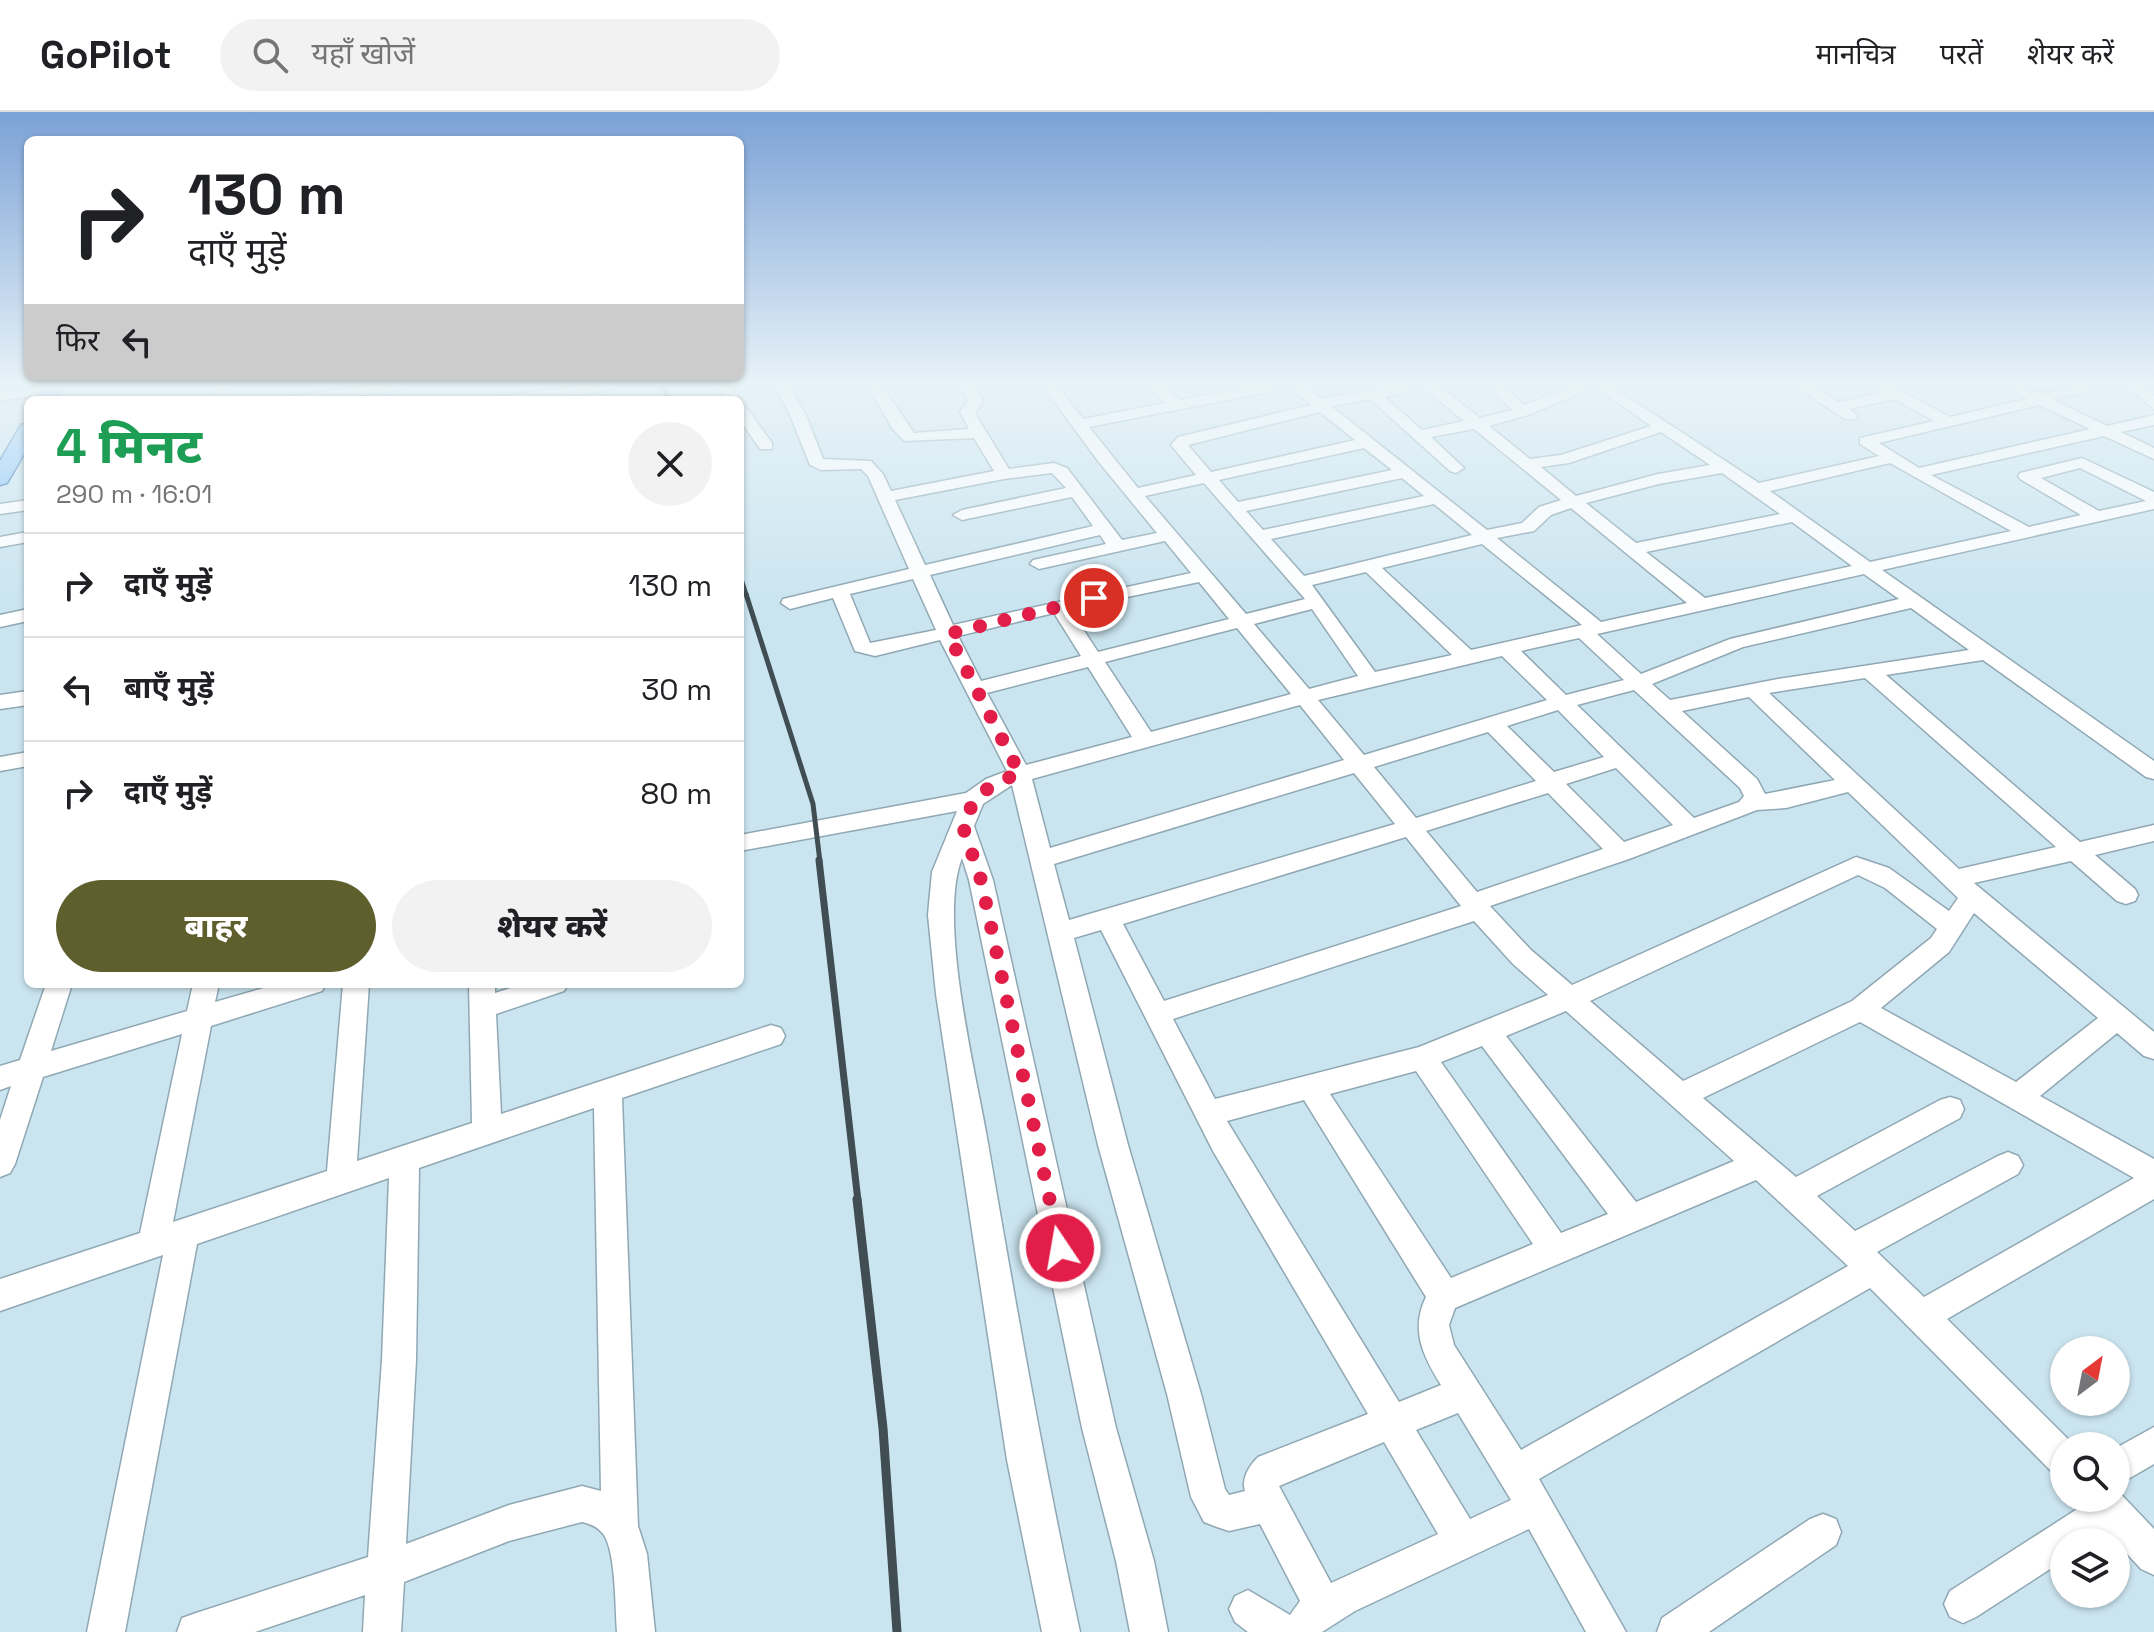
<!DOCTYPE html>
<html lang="hi">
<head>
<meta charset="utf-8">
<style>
	:root { --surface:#fff; --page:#f2f2f2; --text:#202124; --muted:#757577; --line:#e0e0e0; --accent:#5e5f2d }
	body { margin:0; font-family:"Space Grotesk","Noto Sans Devanagari",sans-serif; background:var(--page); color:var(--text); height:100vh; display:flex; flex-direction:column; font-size:30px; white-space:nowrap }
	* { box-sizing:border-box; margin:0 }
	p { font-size:26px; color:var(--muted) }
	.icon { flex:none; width:44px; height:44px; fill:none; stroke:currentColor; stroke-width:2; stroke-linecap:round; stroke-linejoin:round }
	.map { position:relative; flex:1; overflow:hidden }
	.drawer { position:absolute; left:24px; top:284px; width:720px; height:592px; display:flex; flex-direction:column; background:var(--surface); border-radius:12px; box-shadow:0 2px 6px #0004 }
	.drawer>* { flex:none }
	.guide { position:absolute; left:24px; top:24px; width:720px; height:244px; border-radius:12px; box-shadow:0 2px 6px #0004; background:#fff; color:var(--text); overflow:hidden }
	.needle { width:52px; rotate:32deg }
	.controls { position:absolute; left:2050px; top:1224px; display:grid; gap:16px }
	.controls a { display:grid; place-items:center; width:80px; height:80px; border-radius:50%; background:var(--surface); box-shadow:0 2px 6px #0004; font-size:40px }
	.pin { position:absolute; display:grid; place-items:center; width:68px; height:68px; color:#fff; margin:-34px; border:4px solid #fff; border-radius:50%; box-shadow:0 2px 8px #0007 }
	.me { position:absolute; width:88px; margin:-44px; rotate:348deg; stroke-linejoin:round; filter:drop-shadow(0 0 6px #0008) }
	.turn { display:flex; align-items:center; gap:28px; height:168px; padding:0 32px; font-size:36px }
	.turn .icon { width:104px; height:104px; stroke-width:2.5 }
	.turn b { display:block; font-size:56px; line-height:68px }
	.then { display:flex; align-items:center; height:76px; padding:0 32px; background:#0003; gap:16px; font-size:30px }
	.round { display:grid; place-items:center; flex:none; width:84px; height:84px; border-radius:42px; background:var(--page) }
	.summary { display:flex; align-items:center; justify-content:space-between; height:136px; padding:0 32px }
	h1 { font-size:48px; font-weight:800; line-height:60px; color:#1e9e55 }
	.button { display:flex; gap:16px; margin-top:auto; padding:16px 32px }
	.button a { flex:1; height:92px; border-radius:48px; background:var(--accent); color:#fff; font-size:32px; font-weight:800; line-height:92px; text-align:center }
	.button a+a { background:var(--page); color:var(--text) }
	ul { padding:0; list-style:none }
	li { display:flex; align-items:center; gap:24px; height:104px; padding:0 32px; border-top:2px solid var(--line) }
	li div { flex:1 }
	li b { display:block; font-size:30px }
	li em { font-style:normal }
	header { display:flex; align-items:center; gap:48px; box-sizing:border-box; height:112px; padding:0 40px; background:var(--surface); border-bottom:2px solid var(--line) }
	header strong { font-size:38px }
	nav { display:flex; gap:44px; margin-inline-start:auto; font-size:28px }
	.search { width:560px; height:72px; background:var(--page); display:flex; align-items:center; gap:20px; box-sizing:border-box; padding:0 28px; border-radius:44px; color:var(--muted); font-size:30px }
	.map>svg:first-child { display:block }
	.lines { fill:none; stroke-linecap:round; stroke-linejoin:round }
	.minor-casing { stroke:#8fa8b3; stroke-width:3 }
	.major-casing { stroke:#3377b0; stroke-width:3 }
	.minor { fill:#fff; fill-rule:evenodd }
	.major { fill:#8ac6fa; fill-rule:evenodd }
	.rail-far3 { stroke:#404d52; stroke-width:4 }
	.rail-far2 { stroke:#404d52; stroke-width:5 }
	.rail-far1 { stroke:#404d52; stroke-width:7 }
	.rail { stroke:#404d52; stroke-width:9 }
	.route { stroke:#e11d48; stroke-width:14; stroke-dasharray:0 25.2 }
</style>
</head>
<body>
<header>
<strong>GoPilot</strong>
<div class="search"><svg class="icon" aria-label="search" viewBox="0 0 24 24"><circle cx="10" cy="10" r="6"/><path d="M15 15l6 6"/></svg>यहाँ खोजें</div>
<nav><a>मानचित्र</a><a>परतें</a><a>शेयर करें</a></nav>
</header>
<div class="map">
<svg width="2154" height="1520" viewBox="0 0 2154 1520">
	<rect width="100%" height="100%" fill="#cbe5f0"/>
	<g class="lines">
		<!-- minor casing -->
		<g class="minor-casing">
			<g id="minor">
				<path d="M51 274 58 278 56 281 0 289V281Z"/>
				<rect x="214" y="274" width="14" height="14"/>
				<path d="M367 274H404L397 278 327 288H287L294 284Z"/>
				<path d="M580 274H618L611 278 538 288H497L504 284Z"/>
				<path d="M718 274H732L741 288H727Z"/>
				<path d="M775 274H789L806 303 823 347 871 349 883 362 891 379 994 359 974 326 904 329 892 316 868 274H882L914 321 969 317 960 300 968 289 960 274H974L983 289 976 300 977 305 1009 357 1054 351 1067 356 1122 428 1157 421 1098 349 1043 274H1057L1083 307 1165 291 1149 274H1164L1180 288 1257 274H1285L1278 278 1089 315 1138 376 1196 363 1171 333 1178 325 1311 293 1289 274H1305L1322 287 1396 274H1439L1480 306 1512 298 1488 274H1503L1524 293 1574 274H1593L1591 277 1528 303 1489 314 1530 347 1561 343 1651 314 1595 274H1611L1759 371 1879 344 1860 332V326L1934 309 1894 287 1849 297 1858 304 1855 307H1845L1794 274H1811L1838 290 1882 281 1874 274H1891L1950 305 2027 287 2005 274C2018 274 2025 278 2037 280 2048 283 2082 274 2097 274L2096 278 2052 287 2107 314 2154 303V313L2121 320 2154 336V347L2104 324 1931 363 2029 415 2081 403 2020 367 2018 364 2020 361 2082 346 2154 380V397L1882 458 2154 649V667L2146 665 1983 548 1886 563 2080 730 2154 713V729L2095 743 2135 777 2138 783 2135 789 2126 792 2117 789 2071 749 1974 771 2154 920V947L2144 944 2117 921 2040 984 2154 1047V1087L1947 1207 2075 1334H2064V1366L2052 1360 1870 1176 1539 1367 1626 1520H1586L1529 1417 1355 1499 1322 1520H1248L1235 1510 1229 1497 1235 1484 1248 1478 1290 1503 1300 1489 1260 1412 1229 1419 1217 1415 1204 1410 1191 1385 1167 1282 1098 1033 1012 673 983 692 974 714 993 768 1116 1316 1154 1449 1168 1520H1130L1116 1449 1082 1316 969 768 962 746C938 807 974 953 986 1020 1015 1188 1044 1354 1080 1520H1042L1007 1348 936 882 928 803 932 760 957 699 740 739V723L966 681 986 667 1007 659 940 528 875 544 855 539 833 486 790 497 781 491 783 487 909 457 868 364 861 357 821 358 810 353 790 303ZM1424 276 1425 277 1464 309 1422 318 1385 285ZM1370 287 1450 359 1456 361 1464 356 1431 325 1474 317 1561 388 1539 395 1522 411 1487 418 1331 294ZM2039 293 2090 317 1919 356 1879 331ZM1320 300 1355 328 1211 360 1188 333ZM1661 320 1710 353 1658 362 1576 384 1541 355 1569 351ZM1364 336 1392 358 1238 390 1219 368ZM1890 351 2011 419 1870 450 1770 379ZM2080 356 2146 389 2099 399 2041 366ZM1052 361 1066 376 962 398 953 403 962 408 1072 385 1093 414 925 453 895 388 1004 367ZM1722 361 1780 402 1636 431 1586 391 1659 372ZM1402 366 1424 384 1263 418 1246 399ZM1204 371 1305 487 1246 502 1145 384ZM1434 392 1472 423 1304 464 1271 427ZM1571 396 1687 491 1601 510 1497 426 1534 419 1551 403ZM1792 410 1852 454 1705 486 1646 440ZM1100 423 1106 432 1033 448 1030 452 1039 457 1165 429 1191 461 953 513 930 463ZM1482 432 1582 513 1471 538 1382 456ZM1366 460 1452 543 1375 560 1312 473ZM1864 462 1899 487 1730 527 1641 562 1597 522ZM913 467 936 518 870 531 850 482ZM1199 470 1229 507 1098 540 1070 497ZM1911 496 1969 538 1778 567 1670 588 1652 572 1743 535ZM1312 497 1358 564 1309 577 1254 512ZM1054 501 1081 544 981 569 958 524ZM1237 516 1291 582 1151 620 1105 550ZM1579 526 1624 568 1566 583 1521 539ZM1502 544 1547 588 1364 643 1318 588ZM1088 555 1132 625 1026 653 987 581ZM1865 566 2056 735 1959 757 1769 581ZM1634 578 1740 676 1744 684 1739 690 1694 706 1577 593ZM1749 585 1835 668 1765 682 1757 667 1682 599ZM1300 593 1344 648 1050 736 1032 667ZM1558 598 1604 645 1554 660 1507 614ZM1488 620 1536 669 1416 706 1374 655ZM1616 656 1673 713 1624 730 1566 672ZM1354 661 1395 712 1069 808 1054 752ZM1848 680 1958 786 1949 799 1889 756 1856 745 1572 873 1531 838 1490 794 1629 747 1757 698 1786 696ZM1548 681 1603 737 1477 780 1426 719ZM1406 725 1461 794 1164 889 1123 812ZM1858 763 1885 776 1937 817 1931 826 1852 889 1683 969 1590 889ZM1974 801 2098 906 2016 970 1881 896 1949 840ZM1474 809 1513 852 1548 883 1419 935 1215 987 1173 907ZM1101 818 1213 1039 1368 1302 1258 1345C1249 1354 1241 1367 1245 1379L1229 1383 1225 1377 1201 1282 1128 1033 1074 826ZM1566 899 1734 1049 1636 1090 1506 924ZM1860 910 2134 1066 1924 1185 1877 1140 2018 1062 2023 1053 2018 1044 2008 1040 1998 1044 1855 1119 1817 1084 1960 1006 1964 997 1960 988 1950 985 1940 988 1796 1065 1703 986ZM1482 934 1608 1102 1561 1121 1441 950ZM1416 959 1533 1132 1451 1166 1330 982ZM1304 988 1426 1185C1410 1218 1423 1244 1441 1273L1399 1290 1227 1009ZM1756 1068 1848 1154 1521 1338 1454 1233 1449 1213 1455 1196ZM1458 1301 1511 1388 1470 1407 1416 1318ZM1384 1330 1438 1422 1331 1471 1279 1374Z"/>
				<path d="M2126 274H2141L2154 284V297Z"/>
				<path d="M740 292 745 294 772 331V337H760L740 308Z"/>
				<path d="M28 388V398L0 402V392Z"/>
				<path d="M28 420V430L0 435V425Z"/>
				<path d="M28 497V509L0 515V503Z"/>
				<path d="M28 579V593L0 597V583Z"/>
				<path d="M28 640V654L0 659V645Z"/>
				<path d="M46 872H72L51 939 187 899 193 872H219L215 890 278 872H326L322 879 211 914 173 1110 327 1059 343 872H369L357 1049 472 1011 469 872H495V881L523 872H568L564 879 496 902 501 1002 771 913 781 916 785 924 781 932 622 986 638 1414 647 1442 655 1520H617C615 1496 616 1442 604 1423 598 1415 591 1412 582 1410L509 1429 404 1470 401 1520H363L365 1483 255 1520H177L182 1506 196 1501 368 1445 382 1248 389 1066 197 1132 125 1520H87L163 1143 0 1199V1167L140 1121 182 922 43 965 15 1052 10 1061 0 1065V1008L11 974 0 978V954L20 948ZM594 996 601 1379 582 1374 509 1393 406 1432 416 1248 419 1056Z"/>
				<path d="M2154 1315V1352L2116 1374V1336Z"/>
				<path d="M2116 1377 2154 1417V1463L2141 1457 2107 1420 2092 1430H2064V1448L1976 1505 1963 1511 1950 1505 1944 1492 1950 1479 2085 1392 2082 1386H2116Z"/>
				<path d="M1823 1402 1836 1407 1841 1420 1836 1433 1709 1520H1657L1662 1506 1810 1407Z"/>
			</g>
		</g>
		<!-- major casing -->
		<g class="major-casing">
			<g id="major">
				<path d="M44 274H62L54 288H36Z"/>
				<path d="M28 311V335L7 371 0 373V349L21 313Z"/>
			</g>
		</g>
		<!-- minor -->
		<use href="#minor" class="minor"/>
		<!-- major -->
		<use href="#major" class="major"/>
		<!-- rail-far3 -->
		<g class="rail-far3">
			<path d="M661 274 670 288"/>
			<path d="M740 462 747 484"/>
		</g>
		<!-- rail-far2 -->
		<path class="rail-far2" d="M746 482 813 692 820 750"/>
		<!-- rail-far1 -->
		<path class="rail-far1" d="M819 748 858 1089"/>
		<!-- rail -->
		<path class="rail" d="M857 1087 883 1316 897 1520"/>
	</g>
	<!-- sky -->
	<linearGradient id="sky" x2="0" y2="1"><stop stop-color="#7ba2d6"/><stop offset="0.56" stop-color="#e8f3f8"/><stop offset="1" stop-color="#e8f3f8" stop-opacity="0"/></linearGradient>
	<rect width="2154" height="486" fill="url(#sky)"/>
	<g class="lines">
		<!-- route -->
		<path class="route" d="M1060 1136 981 768 962 712C976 683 988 671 1020 662L948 522 1094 486"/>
	</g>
</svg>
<div class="controls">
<a><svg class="needle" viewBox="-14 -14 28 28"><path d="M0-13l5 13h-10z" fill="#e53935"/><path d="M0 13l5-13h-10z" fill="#757577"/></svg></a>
<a><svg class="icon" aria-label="search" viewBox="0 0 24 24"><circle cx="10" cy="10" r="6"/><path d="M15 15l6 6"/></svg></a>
<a><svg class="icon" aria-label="layers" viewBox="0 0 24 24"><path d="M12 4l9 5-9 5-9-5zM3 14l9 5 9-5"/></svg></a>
</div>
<div class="pin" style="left:1094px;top:486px;background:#d93025"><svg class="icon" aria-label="arrive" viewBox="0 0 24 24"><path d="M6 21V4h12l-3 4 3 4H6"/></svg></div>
<svg class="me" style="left:1060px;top:1136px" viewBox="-20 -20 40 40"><circle r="17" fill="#e11d48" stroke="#fff" stroke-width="3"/><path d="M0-11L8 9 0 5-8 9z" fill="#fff"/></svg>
<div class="guide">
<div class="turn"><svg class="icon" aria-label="right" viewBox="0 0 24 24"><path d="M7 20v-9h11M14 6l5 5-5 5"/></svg><div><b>130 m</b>दाएँ मुड़ें</div></div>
<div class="then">फिर<svg class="icon" aria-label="left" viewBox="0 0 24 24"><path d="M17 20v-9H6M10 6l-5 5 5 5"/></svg></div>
</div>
<section class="drawer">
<div class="summary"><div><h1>4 मिनट</h1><p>290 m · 16:01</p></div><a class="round"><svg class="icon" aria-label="close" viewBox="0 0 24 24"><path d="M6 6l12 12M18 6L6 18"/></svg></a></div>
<ul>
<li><svg class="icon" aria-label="right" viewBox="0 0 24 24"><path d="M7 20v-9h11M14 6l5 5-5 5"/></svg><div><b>दाएँ मुड़ें</b></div><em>130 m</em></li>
<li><svg class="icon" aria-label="left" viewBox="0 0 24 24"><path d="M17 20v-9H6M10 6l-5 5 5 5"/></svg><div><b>बाएँ मुड़ें</b></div><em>30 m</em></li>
<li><svg class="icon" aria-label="right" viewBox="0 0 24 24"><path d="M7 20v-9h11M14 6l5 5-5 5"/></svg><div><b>दाएँ मुड़ें</b></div><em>80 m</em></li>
</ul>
<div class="button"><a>बाहर</a><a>शेयर करें</a></div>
</section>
</div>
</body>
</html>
